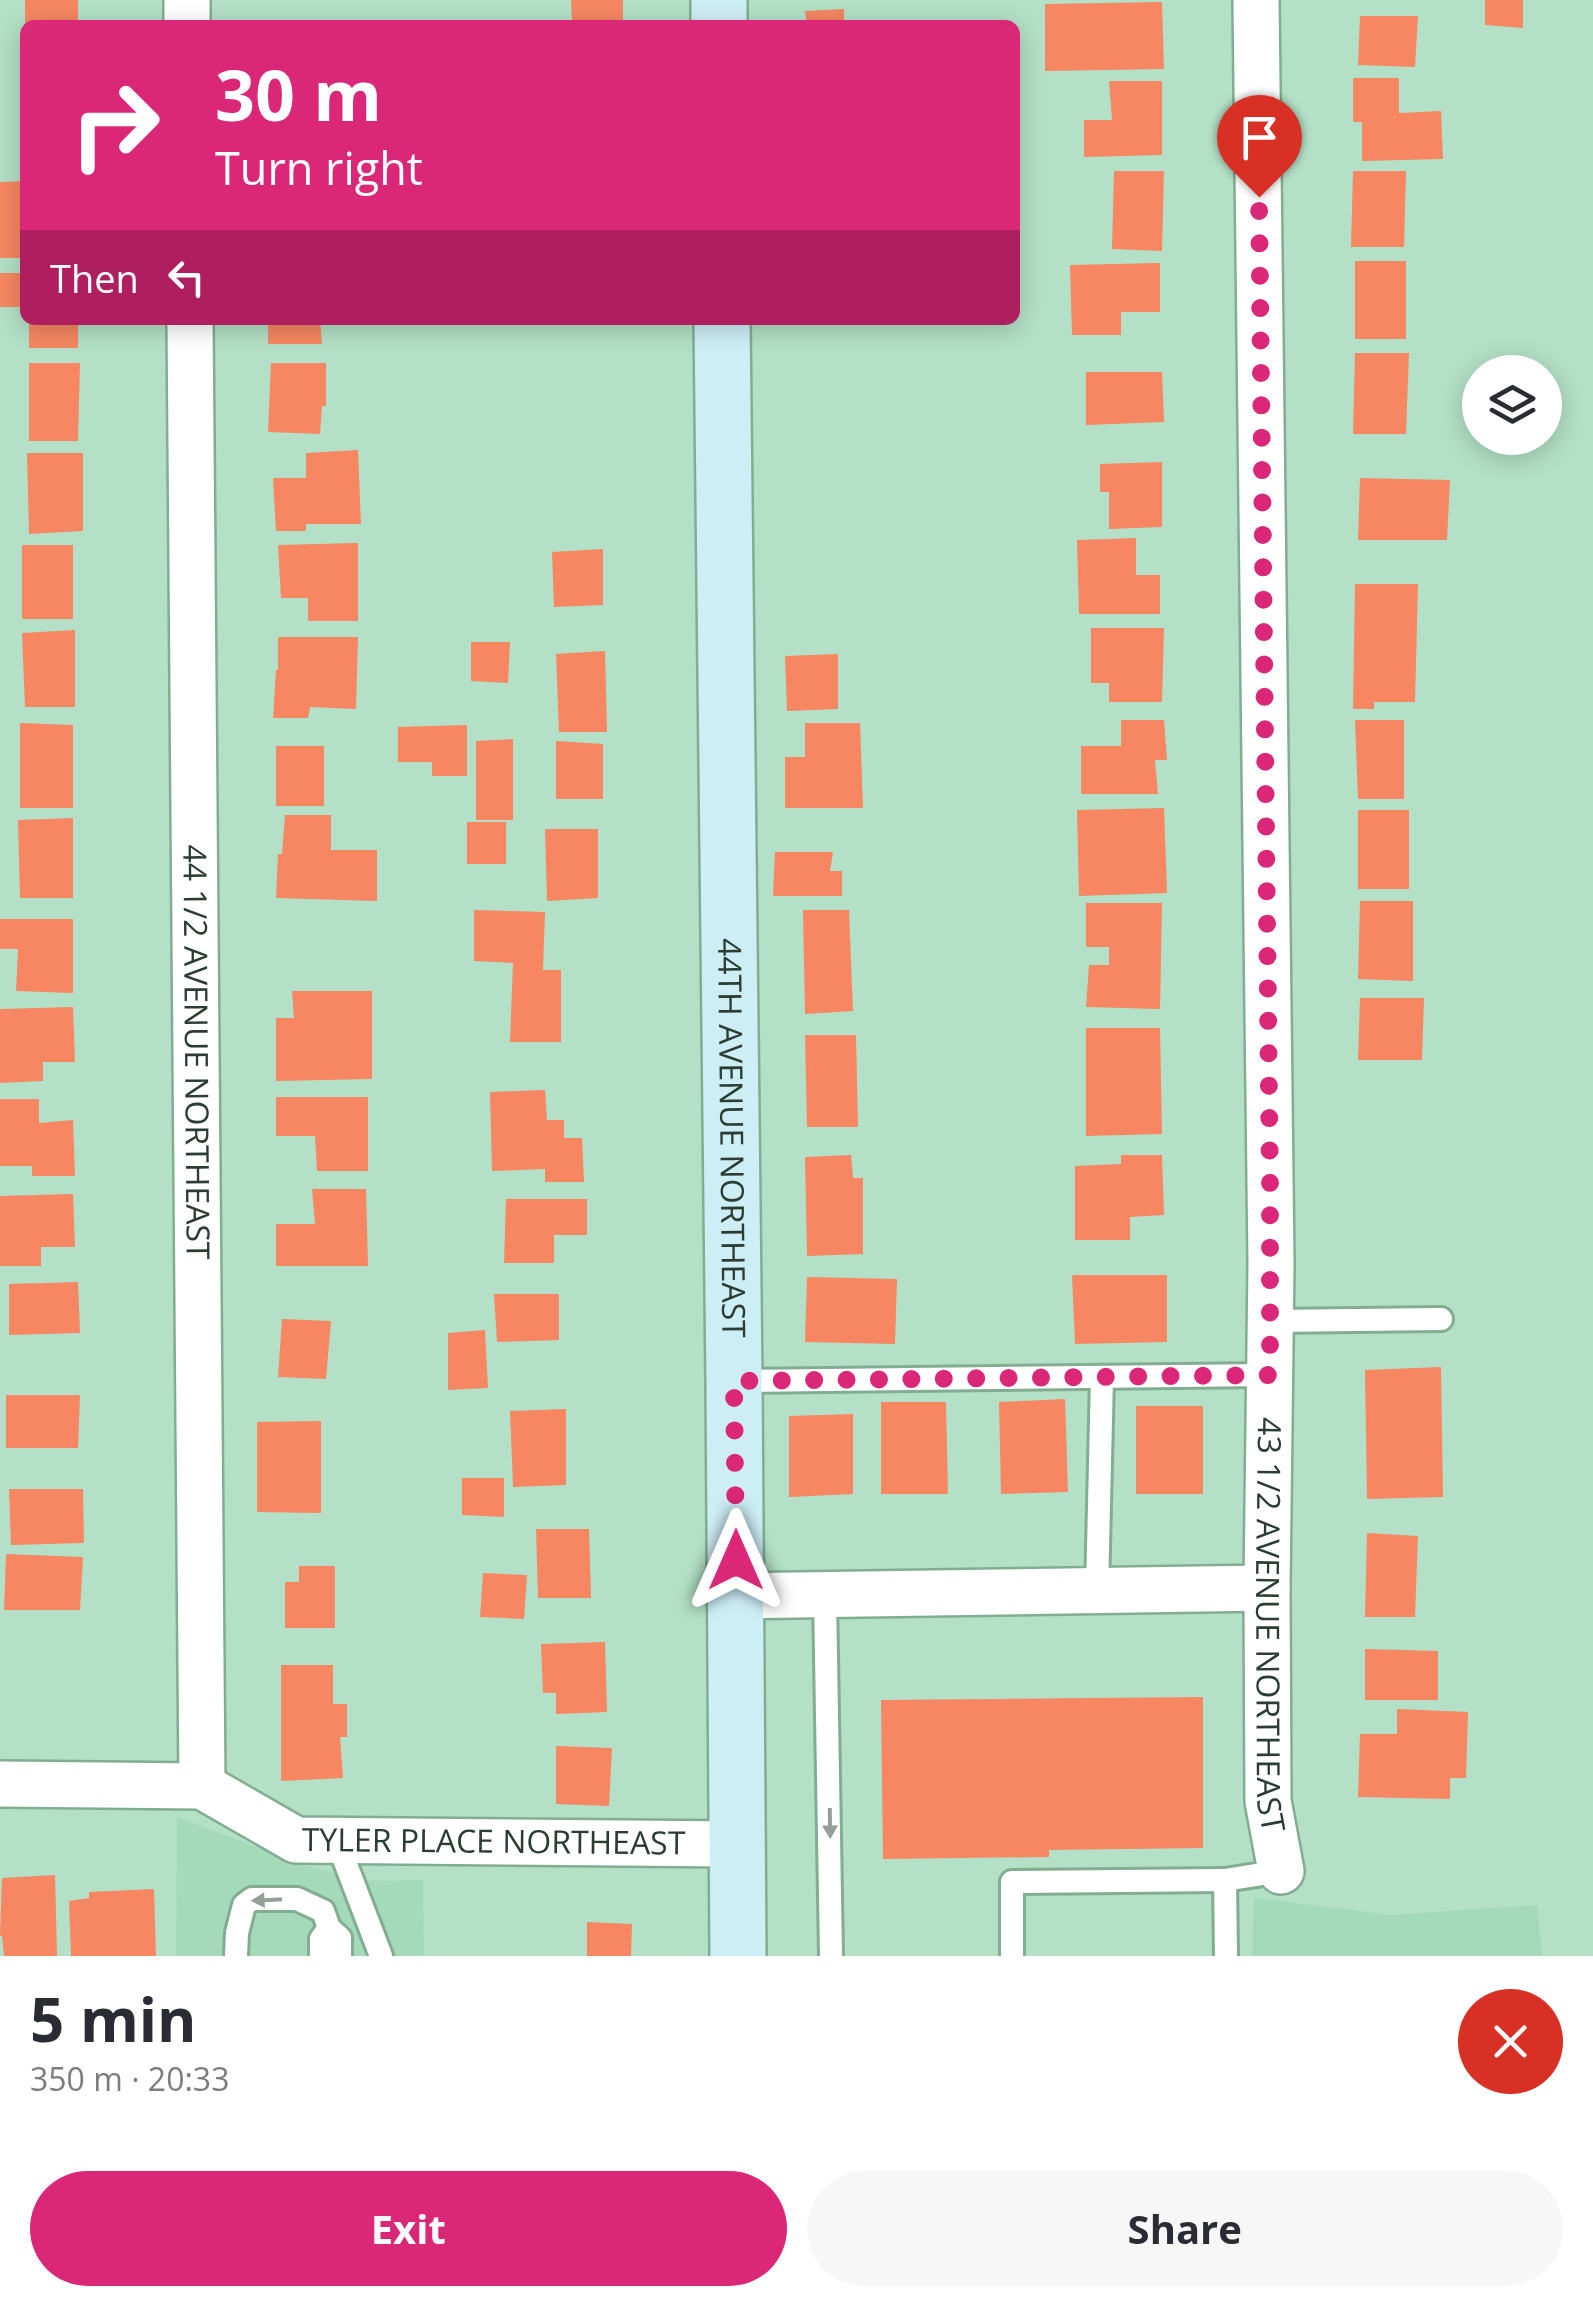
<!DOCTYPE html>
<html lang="en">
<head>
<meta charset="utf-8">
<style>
	:root { --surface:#fff; --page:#f7f7f7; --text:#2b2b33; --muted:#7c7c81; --accent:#db2777 }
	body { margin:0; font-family:"Open Sans",sans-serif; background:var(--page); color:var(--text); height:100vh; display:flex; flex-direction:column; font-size:38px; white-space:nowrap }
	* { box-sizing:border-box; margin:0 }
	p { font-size:32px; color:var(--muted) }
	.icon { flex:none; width:55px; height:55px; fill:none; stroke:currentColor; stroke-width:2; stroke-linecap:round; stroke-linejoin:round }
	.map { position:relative; height:1956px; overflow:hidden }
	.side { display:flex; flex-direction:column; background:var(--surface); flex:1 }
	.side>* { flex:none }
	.top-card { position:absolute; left:20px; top:20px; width:1000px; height:305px; border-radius:15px; box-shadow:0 5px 25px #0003; background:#db2777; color:#fff; overflow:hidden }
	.tools { position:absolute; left:1462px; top:355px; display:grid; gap:20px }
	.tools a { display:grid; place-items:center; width:100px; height:100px; border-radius:50%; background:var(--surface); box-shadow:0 5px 25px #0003; font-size:50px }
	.pin { position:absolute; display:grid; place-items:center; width:85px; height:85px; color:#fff; margin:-102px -42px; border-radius:50% 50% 50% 0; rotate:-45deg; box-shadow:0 0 10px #0007 }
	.pin .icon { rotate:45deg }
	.me { position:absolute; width:110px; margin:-55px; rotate:0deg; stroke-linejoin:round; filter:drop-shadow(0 0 8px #0008) }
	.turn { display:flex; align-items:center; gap:35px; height:210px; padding:0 30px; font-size:45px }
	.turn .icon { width:130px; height:130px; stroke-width:2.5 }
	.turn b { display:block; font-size:70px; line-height:85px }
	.then { display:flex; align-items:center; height:95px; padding:0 30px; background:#0003; gap:20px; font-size:38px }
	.round { display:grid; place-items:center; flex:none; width:105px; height:105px; border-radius:52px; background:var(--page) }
	.summary { display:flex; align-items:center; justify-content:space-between; height:170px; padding:0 30px }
	h1 { font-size:60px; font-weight:700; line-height:75px }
	.action { display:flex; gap:20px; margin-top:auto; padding:20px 30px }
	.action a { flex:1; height:115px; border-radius:60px; background:var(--accent); color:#fff; font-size:40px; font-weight:700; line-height:115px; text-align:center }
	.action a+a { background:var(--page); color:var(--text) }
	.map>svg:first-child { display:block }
	.built { fill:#a4d9ba }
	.building { fill:#f68762 }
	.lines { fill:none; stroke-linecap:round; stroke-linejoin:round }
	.lane-casing { stroke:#82ad93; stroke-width:28 }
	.street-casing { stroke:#82ad93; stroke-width:50 }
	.secondary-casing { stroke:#82ad93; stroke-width:60 }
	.lane { stroke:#fff; stroke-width:22 }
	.street { stroke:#fff; stroke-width:45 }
	.secondary { stroke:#ceeef6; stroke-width:55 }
	.oneway { fill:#959e99 }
	.route { stroke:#db2777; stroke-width:18; stroke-dasharray:0 32.4 }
	.labels { text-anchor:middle; stroke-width:8; stroke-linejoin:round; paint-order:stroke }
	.street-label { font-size:32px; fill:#2b3d33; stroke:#b3e0c6 }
</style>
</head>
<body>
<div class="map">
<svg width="1593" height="1956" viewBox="0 0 1593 1956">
	<rect width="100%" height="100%" fill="#b3e0c6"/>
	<!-- built -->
	<g class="built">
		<path d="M177 1817 307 1866 366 1881 423 1880 424 1956H176Z"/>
		<path d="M1254 1898 1389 1915 1537 1905 1542 1956H1252Z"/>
	</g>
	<!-- building -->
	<g class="building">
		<rect x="25" y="0" width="53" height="25"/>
		<path d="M571 0H623V25H572Z"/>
		<path d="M1485 0H1523V28L1485 25Z"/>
		<path d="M1162 2 1164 69 1045 71V4Z"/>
		<path d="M844 9V25H807L805 11Z"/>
		<path d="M1360 16H1418L1415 67 1358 65Z"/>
		<path d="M1353 78H1399V113L1441 111 1443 159 1362 161V122H1353Z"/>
		<path d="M1109 81H1162V155L1084 157V120H1112Z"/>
		<path d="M1114 171H1164L1162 251 1112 249Z"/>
		<path d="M1353 171H1406L1404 247H1351Z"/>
		<path d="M25 181V258H0V182Z"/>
		<rect x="1355" y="261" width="51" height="78"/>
		<path d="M1160 263V312H1121V335H1072L1070 265Z"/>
		<rect x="0" y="273" width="25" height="34"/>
		<rect x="29" y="320" width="49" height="28"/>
		<path d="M268 320H320L322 344H268Z"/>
		<path d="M1355 353H1409L1406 434H1353Z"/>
		<path d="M29 363H80L78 441H29Z"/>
		<path d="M271 363H326V406H322L320 434 268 432Z"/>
		<path d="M1086 372H1162L1164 422 1086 425Z"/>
		<path d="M358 450 361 524H306V531H276L273 478H306V453Z"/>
		<path d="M27 453H83V531L29 534Z"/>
		<path d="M1162 462V527L1109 529V492H1100V464Z"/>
		<path d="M1360 478 1450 480 1447 540H1358Z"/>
		<path d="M1136 538V575H1160V614H1079L1077 540Z"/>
		<path d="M358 543V621H308V598H281L278 545Z"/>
		<rect x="22" y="545" width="51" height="74"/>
		<path d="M603 549V605L554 607 552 552Z"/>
		<path d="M1355 584H1418L1415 702H1374V709H1353Z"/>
		<path d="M1091 628H1164L1162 702H1109V683H1091Z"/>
		<path d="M75 630V707H25L22 633Z"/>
		<path d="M278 637H358L356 709 310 707 308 718H273L276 670H278Z"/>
		<path d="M471 642H510L508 683 471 681Z"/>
		<path d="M605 651 607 732H559L556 654Z"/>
		<path d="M838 654V709L787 711 785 656Z"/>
		<path d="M1121 720H1164L1167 760H1155L1158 794H1081V746H1121Z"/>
		<path d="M1355 720H1404V799H1358Z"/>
		<path d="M20 723 73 725V808H20Z"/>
		<path d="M805 723H860L863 808H785V757H805Z"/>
		<path d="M467 725V776H432V762H398V727Z"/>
		<path d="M513 739V820H476V741Z"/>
		<path d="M556 741 603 744V799H556Z"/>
		<rect x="276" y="746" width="48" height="60"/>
		<path d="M1164 808 1167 893 1079 896 1077 810Z"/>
		<rect x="1358" y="810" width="51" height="79"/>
		<path d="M285 815H331V850H377V901L276 898 278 854H282Z"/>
		<path d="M73 818V898H20L18 820Z"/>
		<rect x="467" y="822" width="39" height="42"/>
		<path d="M545 829H598V898L547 901Z"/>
		<path d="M775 852H833L830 871H842V896H773Z"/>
		<path d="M1360 901H1413V981L1358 979Z"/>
		<path d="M1086 903H1162L1160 1009 1086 1007 1089 965H1109V947H1086Z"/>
		<path d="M474 910 545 912 543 970H561V1042H510L513 963 474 961Z"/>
		<path d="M803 910H849L853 1011 805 1014Z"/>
		<path d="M0 919H73V993L16 991 18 949H0Z"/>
		<path d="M292 991H372V1079L276 1081V1018H294Z"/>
		<path d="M1360 998H1424L1422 1060H1358Z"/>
		<path d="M73 1007 75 1062H43V1081L0 1083V1009Z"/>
		<path d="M1086 1028H1160L1162 1134 1086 1136Z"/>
		<path d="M805 1035H856L858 1127H807Z"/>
		<path d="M545 1090 547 1120H564V1138H582L584 1182H545V1169L492 1171 490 1092Z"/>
		<path d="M276 1097H368V1171H317L315 1136H276Z"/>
		<path d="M0 1099H39V1123L73 1120 75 1176H32V1166H0Z"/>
		<path d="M851 1155 853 1178H863V1254L807 1256 805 1157Z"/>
		<path d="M1121 1155H1162L1164 1215 1130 1217V1240H1075V1166L1121 1164Z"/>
		<path d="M312 1189H366L368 1266H276V1224H315Z"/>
		<path d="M73 1194 75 1247H41V1266H0V1196Z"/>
		<path d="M506 1199H587V1235H554V1263H504Z"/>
		<path d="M1072 1275H1167V1342L1075 1344Z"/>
		<path d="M807 1277 897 1279 895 1344 805 1342Z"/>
		<path d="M78 1282 80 1333 9 1335V1284Z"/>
		<path d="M494 1294H559V1340L497 1342Z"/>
		<path d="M282 1319 331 1321 326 1379 278 1377Z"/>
		<path d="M485 1330 488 1388 448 1390V1333Z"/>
		<path d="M1441 1367 1443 1497 1367 1499 1365 1370Z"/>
		<path d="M6 1395H80L78 1448H6Z"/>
		<path d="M1065 1399 1068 1492 1001 1494 999 1402Z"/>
		<path d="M881 1402H946L948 1494H881Z"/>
		<rect x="1136" y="1406" width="67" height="88"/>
		<path d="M566 1409V1485L513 1487 510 1411Z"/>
		<path d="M853 1414V1494L789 1497V1416Z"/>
		<path d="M321 1421V1513L257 1512V1422Z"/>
		<path d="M462 1478H504V1517L462 1515Z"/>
		<path d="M9 1489H83L84 1543 11 1545Z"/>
		<path d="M536 1529H589L591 1598H538Z"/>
		<path d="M1367 1533 1418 1536 1415 1617H1365Z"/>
		<path d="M6 1554 83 1557 80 1610H4Z"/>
		<path d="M299 1566H335V1628H285V1582H299Z"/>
		<path d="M483 1573 527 1575 524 1619 480 1617Z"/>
		<path d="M605 1642 607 1712 556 1714V1693H543L541 1644Z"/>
		<path d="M1365 1649 1438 1651V1700H1365Z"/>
		<path d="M281 1665H333V1704H347V1737H340L343 1778 281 1781Z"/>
		<path d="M1203 1697V1848L1049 1850V1857L883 1859 881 1700Z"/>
		<path d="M1397 1709 1468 1712 1466 1778H1450V1799L1358 1797 1360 1734H1397Z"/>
		<path d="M556 1746 612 1748 609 1806 556 1804Z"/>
		<path d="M55 1875 57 1956H4L2 1936H0L2 1878Z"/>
		<path d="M154 1889 156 1956H71L69 1901 89 1898V1892Z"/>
		<path d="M587 1922 632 1924 631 1956H587Z"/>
	</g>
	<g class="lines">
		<!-- lane casing -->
		<g class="lane-casing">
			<g id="lane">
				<path d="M1271 1321 1441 1319"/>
				<path d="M734 1381 1270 1375"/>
				<path d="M1097 1591 1102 1377"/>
				<path d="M825 1595 831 1956"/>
				<path d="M337 1841 381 1956"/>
				<path d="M236 1956 237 1933 244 1905 252 1899H297L323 1911 329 1928 340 1938V1956"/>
				<path d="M321 1956V1939L329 1928"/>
				<path d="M1012 1956V1882L1225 1880"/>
				<path d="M1226 1956 1225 1880 1281 1871"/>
			</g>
		</g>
		<!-- street casing -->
		<g class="street-casing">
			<g id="street">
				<path d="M187 0V25"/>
				<path id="s1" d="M1256 0 1271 1263 1267 1588 1268 1801 1281 1871"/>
				<path id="s2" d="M190 320 202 1786"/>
				<path d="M736 1596 1267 1588"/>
				<path id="s3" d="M0 1784 202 1786 296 1840 737 1844"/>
			</g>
		</g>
		<!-- secondary casing -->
		<g class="secondary-casing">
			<g id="secondary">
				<path d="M719 0V25"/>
				<path id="s4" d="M722 320 734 1381 738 1956"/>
			</g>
		</g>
		<!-- lane -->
		<use href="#lane" class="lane"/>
		<!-- street -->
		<use href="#street" class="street"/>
		<!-- secondary -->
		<use href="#secondary" class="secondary"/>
	</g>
	<!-- one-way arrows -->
	<defs><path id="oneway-solid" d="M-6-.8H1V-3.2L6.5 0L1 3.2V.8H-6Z" transform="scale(2.5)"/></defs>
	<g class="oneway">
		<use href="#oneway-solid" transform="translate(830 1823) rotate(89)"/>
		<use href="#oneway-solid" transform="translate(267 1900) rotate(177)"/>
	</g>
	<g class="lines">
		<!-- route -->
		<path class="route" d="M736 1560 734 1381 1270 1375V1184L1259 197"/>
	</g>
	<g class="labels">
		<!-- street labels -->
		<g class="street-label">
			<text dy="11" stroke="none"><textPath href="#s2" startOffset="732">44 1/2 AVENUE NORTHEAST</textPath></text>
			<text dy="11" stroke="none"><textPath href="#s4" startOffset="818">44TH AVENUE NORTHEAST</textPath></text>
			<text dy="11" stroke="none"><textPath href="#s1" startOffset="1625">43 1/2 AVENUE NORTHEAST</textPath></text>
			<text dy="11" stroke="none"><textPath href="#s3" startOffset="508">TYLER PLACE NORTHEAST</textPath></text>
		</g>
	</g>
</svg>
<div class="tools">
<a><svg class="icon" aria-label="layers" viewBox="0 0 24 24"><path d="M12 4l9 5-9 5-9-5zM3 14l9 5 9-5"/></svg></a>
</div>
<div class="pin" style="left:1259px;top:197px;background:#d93025"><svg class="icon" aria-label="arrive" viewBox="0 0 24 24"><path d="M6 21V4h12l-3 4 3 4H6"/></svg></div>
<svg class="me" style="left:736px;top:1560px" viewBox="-20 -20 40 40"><path d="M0-17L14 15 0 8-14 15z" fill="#db2777" stroke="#fff" stroke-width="4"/></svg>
<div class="top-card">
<div class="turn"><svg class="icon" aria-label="right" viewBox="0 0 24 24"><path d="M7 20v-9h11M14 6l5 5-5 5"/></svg><div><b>30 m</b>Turn right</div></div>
<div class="then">Then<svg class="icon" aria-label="left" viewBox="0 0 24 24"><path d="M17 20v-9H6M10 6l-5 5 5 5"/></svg></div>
</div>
</div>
<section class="side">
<div class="summary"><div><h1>5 min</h1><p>350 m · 20:33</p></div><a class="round" style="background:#d93025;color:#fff"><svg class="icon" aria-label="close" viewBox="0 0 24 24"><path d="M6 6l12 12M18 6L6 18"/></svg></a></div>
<div class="action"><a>Exit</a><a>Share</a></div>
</section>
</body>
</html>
